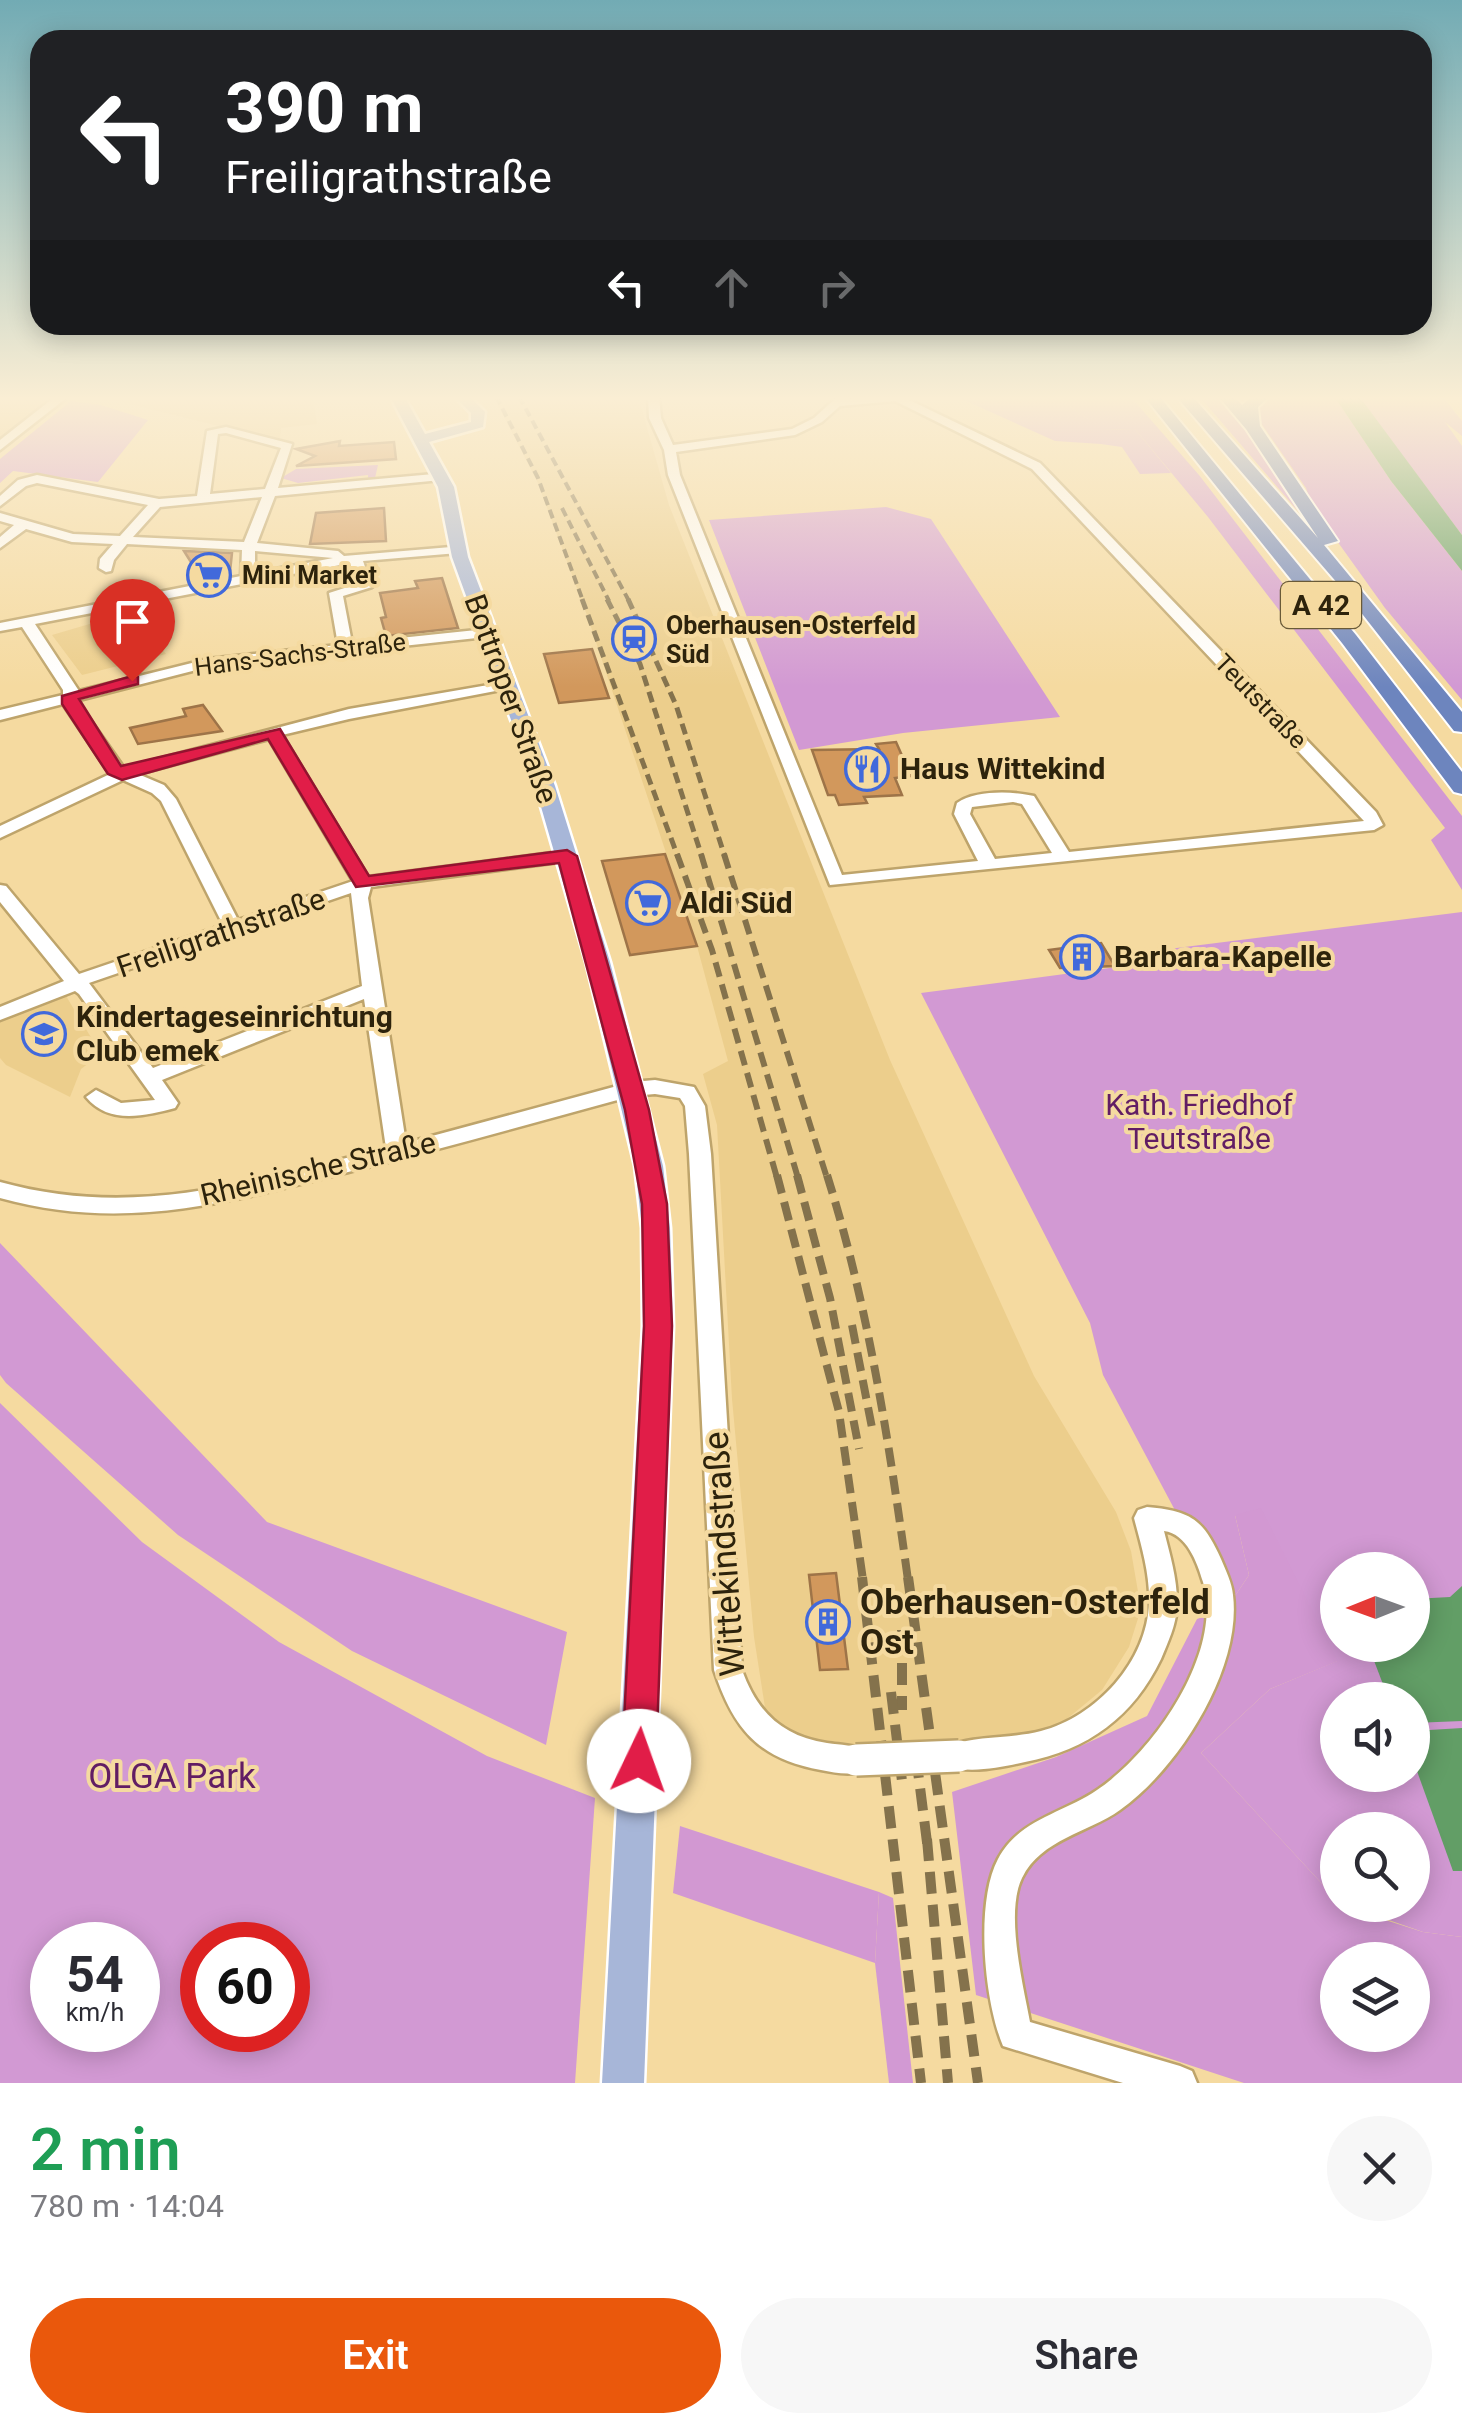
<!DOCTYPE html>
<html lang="en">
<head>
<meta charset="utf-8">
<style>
	:root { --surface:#fff; --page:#f7f7f7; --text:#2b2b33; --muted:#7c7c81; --accent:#ea580c }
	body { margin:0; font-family:Roboto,sans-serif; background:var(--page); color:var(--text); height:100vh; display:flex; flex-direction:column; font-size:38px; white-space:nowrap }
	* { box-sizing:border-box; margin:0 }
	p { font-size:32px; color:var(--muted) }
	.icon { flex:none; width:55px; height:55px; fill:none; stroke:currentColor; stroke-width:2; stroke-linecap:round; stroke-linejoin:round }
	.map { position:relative; height:2083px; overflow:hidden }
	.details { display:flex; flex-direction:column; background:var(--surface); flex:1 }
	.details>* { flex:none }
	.guide { position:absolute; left:30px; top:30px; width:1402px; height:305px; border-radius:30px; box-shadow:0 5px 25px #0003; background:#202124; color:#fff; overflow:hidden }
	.needle { width:65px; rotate:269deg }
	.tools { position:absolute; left:1320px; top:1552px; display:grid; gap:20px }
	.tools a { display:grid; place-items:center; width:110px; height:110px; border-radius:50%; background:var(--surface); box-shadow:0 5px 25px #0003; font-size:50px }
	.speed { position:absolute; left:30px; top:1922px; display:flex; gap:20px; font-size:50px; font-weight:700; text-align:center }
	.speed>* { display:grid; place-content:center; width:130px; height:130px; border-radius:50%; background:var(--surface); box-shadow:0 5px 25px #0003; line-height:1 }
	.speed small { font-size:25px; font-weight:400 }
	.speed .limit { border:15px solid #d22; background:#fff; color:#111 }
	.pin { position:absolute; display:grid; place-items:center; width:85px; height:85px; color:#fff; margin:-102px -42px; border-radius:50% 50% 50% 0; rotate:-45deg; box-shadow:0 0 10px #0007 }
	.pin .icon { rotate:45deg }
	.me { position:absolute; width:110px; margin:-55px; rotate:3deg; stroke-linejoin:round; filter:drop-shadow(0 0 8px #0008) }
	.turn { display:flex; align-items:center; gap:35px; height:210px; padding:0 30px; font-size:45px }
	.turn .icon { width:130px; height:130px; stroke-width:2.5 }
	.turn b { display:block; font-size:70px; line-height:85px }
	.lanes { display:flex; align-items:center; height:95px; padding:0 30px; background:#0003; justify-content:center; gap:50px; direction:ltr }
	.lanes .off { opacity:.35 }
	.round { display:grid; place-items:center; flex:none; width:105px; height:105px; border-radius:52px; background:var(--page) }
	.summary { display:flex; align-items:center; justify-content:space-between; height:170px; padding:0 30px }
	h1 { font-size:60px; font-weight:600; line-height:75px; color:#1e9e55 }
	.cta { display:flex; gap:20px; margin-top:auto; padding:20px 30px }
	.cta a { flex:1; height:115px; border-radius:60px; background:var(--accent); color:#fff; font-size:40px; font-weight:600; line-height:115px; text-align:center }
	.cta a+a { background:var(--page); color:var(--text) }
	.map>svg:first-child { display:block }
	.built { fill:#ecce8c }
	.green { fill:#d299d3; fill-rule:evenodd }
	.forest { fill:#d298d2; fill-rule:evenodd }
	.water { fill:#629e66 }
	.building { fill:#d2985c; stroke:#9e7448; stroke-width:2.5 }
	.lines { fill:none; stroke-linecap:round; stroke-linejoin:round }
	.minor-casing { stroke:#bea46b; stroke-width:5 }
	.major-casing { stroke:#fff; stroke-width:5 }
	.highway-casing { stroke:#fff; stroke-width:4 }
	.minor { fill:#fff; fill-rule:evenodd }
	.major { fill:#a7b6d8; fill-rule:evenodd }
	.highway { fill:#6d85be; fill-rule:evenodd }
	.rail-far4 { stroke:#84724c; stroke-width:4; stroke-dasharray:9 5; stroke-linecap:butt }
	.rail-far3 { stroke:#84724c; stroke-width:5; stroke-dasharray:11 6; stroke-linecap:butt }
	.rail-far2 { stroke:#84724c; stroke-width:6; stroke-dasharray:15 8; stroke-linecap:butt }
	.rail-far1 { stroke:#84724c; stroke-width:8; stroke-dasharray:19 9; stroke-linecap:butt }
	.rail { stroke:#84724c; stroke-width:10; stroke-dasharray:22 11; stroke-linecap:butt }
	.minor-bridge-casing { stroke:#bea46b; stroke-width:36; stroke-linecap:butt }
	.minor-bridge { stroke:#fff; stroke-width:31 }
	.route { fill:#e11d48; stroke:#92132f; stroke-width:2.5 }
	.labels { text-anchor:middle; stroke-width:8; stroke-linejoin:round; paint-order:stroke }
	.far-poi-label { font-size:25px; font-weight:bold; fill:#2d230c; stroke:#f5daa0; text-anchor:start }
	.far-street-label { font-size:25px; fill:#2d230c; stroke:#f5daa0 }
	.shield { fill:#f5daa0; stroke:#695a38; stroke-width:2.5 }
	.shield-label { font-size:28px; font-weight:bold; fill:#2d230c }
	.street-label { font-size:30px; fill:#2d230c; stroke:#f5daa0 }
	.poi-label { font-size:30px; font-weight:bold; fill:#2d230c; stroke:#f5daa0; text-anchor:start }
	.park-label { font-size:30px; fill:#611d64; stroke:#f5daa0 }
	.near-street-label { font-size:35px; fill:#2d230c; stroke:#f5daa0 }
	.near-poi-label { font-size:35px; font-weight:bold; fill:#2d230c; stroke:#f5daa0; text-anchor:start }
	.near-park-label { font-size:35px; fill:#611d64; stroke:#f5daa0 }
</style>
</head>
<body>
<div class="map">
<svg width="1462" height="2083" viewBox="0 0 1462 2083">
	<rect width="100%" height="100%" fill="#f5daa0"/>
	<!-- built -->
	<g class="built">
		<path d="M0 396H53L0 438Z"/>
		<path d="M97 396H313L317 424 281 428 280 438H267Z"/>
		<path d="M493 396H638L669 505 890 1060 1034 1376 1116 1512 1131 1551 1141 1609 1129 1647 1102 1690 1062 1723 1019 1747 963 1753 803 1746 766 1714 754 1637 732 1399 717 1125 703 1074 728 1061 697 946 588 618 537 481Z"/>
		<path d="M127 613 151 645 158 644 166 654 82 675 52 635Z"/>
		<path d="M63 991 101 1054 81 1069 70 1097 6 1065 0 1058V1014Z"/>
	</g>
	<!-- green -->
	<g class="green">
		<path d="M1054 396H1113L1129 420H1090Z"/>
		<path d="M1199 396H1222L1307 518H1304Z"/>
		<path d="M1334 396 1391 481 1462 571V700L1385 608 1312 506 1306 488 1254 413 1257 403 1267 398Z"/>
		<path d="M1359 397H1443L1462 421V436L1445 422 1462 446V535Z"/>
		<path d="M71 401 101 405 148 420 98 482 13 471 0 483V459Z"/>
		<path d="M1135 429 1171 473 1140 474 1122 447 1101 444V430Z"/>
		<path d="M378 465 375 478H368V475L298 483 281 478 296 469Z"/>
		<path d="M886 507 931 519 1060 717 903 733 799 750 709 520Z"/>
		<path d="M1462 912V1937L1423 1932 1346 1905H1412V1830H1338L1337 1900 1201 1753 1270 1689 1337 1661 1235 1515 1249 1575 1227 1608 1103 1375 1090 1323 921 993 1117 967 1113 956ZM1338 1570H1412V1645H1338ZM1338 1700H1412V1775H1338Z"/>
		<path d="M0 1243 267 1522 567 1632 546 1745 352 1651 178 1535 6 1383 0 1375Z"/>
		<path d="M0 1403 142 1542 279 1642 487 1756 595 1798 575 2083H0ZM52 1945H138V2030H52ZM202 1945H288V2030H202Z"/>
		<path d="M879 1892 893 1898 913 2083H889L875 1963Z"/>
	</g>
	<!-- forest -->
	<g class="forest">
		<path d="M955 396H1054L1090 420H1127L1113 396H1130L1199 475 1462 816V890L1431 840 1445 828 1208 517 1135 429 1102 430 1101 444 1055 441Z"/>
		<path d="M1261 1508 1338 1661 1270 1689 1201 1753 1337 1900 1338 1905 1423 1932 1462 1937V2083H1244L976 1995 952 1792 1056 1757 1147 1716 1197 1619 1227 1608 1249 1575 1235 1515ZM1338 1960H1412V2035H1338Z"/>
		<path d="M680 1826 879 1892 875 1963 673 1893Z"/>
	</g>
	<!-- water -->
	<g class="water">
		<path d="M1334 396H1359L1462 535V571L1391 481Z"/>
		<path d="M1462 1586V1721L1413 1723 1412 1700H1389L1368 1645H1412L1413 1599 1450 1597Z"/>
		<path d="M1462 1728V1871H1453L1413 1760V1731Z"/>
	</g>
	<!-- building -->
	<g class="building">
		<path d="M340 441 339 446 394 442 396 459 296 466 315 456 296 449Z"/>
		<path d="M384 508 386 541 310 544 316 513Z"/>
		<path d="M184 551 232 553 230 572 201 578Z"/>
		<path d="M442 578 458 628 386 636 381 618 386 617 380 593 418 588 415 581Z"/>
		<path d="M592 649 609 698 559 703 544 654Z"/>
		<path d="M203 705 222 731 138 744 130 728 186 716 183 709Z"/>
		<path d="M896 742 911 776 895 778 902 795 864 797 867 803 839 805 835 795H828L812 750 879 749 876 744Z"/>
		<path d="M665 854 697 946 630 955 602 861Z"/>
		<path d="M1101 943 1115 966 1060 968 1049 950Z"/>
		<path d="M836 1573 848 1669 820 1670 809 1575Z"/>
	</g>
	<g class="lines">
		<!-- minor casing -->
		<g class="minor-casing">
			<g id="minor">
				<path d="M56 396H69L0 450V440Z"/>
				<path d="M648 396H659L661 418 673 445 792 429 814 418 838 396H849L848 399 901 396 1040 463 1376 812 1383 825 1374 830 830 885 668 475 664 450 649 418ZM895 401 1032 469 1364 821 1069 852 1034 796C1012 791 976 790 957 803L954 814 978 861 842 875 680 475 676 452 795 435 822 422 840 406ZM1013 802 1022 804 1052 853 995 859 970 814 972 807Z"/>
				<path d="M226 427 292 444 278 488 445 473 447 476 441 480 275 496 257 543 338 551 344 556 463 546V552L458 553 363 561 372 587 343 596 352 643 486 629 493 633 486 637 208 667 79 700V704L124 768 349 709 511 681 514 684 506 689 349 719 282 735 368 877 567 851 576 856 567 861 371 887 368 898 406 1143 632 1082 655 1080 694 1087 705 1106 711 1154 742 1670C757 1712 782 1736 827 1743 841 1745 854 1745 867 1750L871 1760 867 1770C852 1776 836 1773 821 1770 758 1759 733 1728 714 1670L689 1154 685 1106 680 1098 655 1094 632 1096C539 1121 446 1148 352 1171 229 1202 126 1233 0 1198V1182C137 1220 252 1181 386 1148L364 999 162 1080 178 1103 175 1108C144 1116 109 1125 86 1097L96 1090 121 1103 155 1100 79 994 75 991 0 1020V1007L64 981 0 902V885L6 886 79 974 223 925 161 801 152 793 123 780 0 838V826L110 774 63 704 0 720V710L63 695V690L22 627 0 631V623L241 576 242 550 127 544 114 560 111 571 106 572 99 568 100 559 113 544 72 542 26 529 0 548V537L14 525 0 521V513L73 534 120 536 148 505 37 483 26 486 0 506V496L18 480 37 475 159 499 197 496 207 431ZM226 433 281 448 265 489 210 494 218 434ZM262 497 244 542 133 537 160 507ZM255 551 333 558 255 573ZM350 563 357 584 329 593 338 645 208 659 79 691 35 624ZM269 739 353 881 238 920 176 799 164 785 138 774ZM351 893 362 986 153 1068 89 983Z"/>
				<path d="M1147 1507C1191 1511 1203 1519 1221 1559 1226 1571 1232 1583 1233 1595 1242 1669 1178 1769 1120 1810 1088 1833 1041 1839 1022 1878 1005 1913 1023 1984 1030 2022L1180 2066 1192 2071 1197 2083H1123L1003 2046C984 2001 975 1902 998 1859 1019 1819 1064 1813 1097 1790 1153 1753 1224 1652 1203 1582 1197 1562 1187 1534 1164 1531 1170 1555 1178 1581 1177 1607 1176 1625 1168 1642 1161 1659 1133 1717 1088 1750 1025 1762 1002 1767 970 1774 948 1766L944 1756 948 1746C977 1735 1011 1739 1041 1731 1096 1717 1148 1661 1149 1602 1150 1574 1141 1545 1134 1518L1138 1510Z"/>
			</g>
		</g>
		<!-- major casing -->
		<g class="major-casing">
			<path id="major" d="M390 396H404L425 434 471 422V413L454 396H469L485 412 483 427 429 442 454 487 468 557 555 786 610 962 663 1166 670 1228 673 1326 644 2083H602L643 1326 642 1228 635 1166 586 962 535 786 452 557 438 487Z"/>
		</g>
		<!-- highway casing -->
		<g class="highway-casing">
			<g id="highway">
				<path d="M1144 396H1159L1356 635 1462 772V794L1454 792 1342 643Z"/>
				<path d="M1176 396H1192L1318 538 1246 429 1218 396H1234L1242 405 1253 396H1270L1258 407 1260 426 1338 541 1324 545 1462 712V732L1454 731 1345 592Z"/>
			</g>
		</g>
		<!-- minor -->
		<use href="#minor" class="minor"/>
		<!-- major -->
		<use href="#major" class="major"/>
		<!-- highway -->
		<use href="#highway" class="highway"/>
		<!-- rail-far4 -->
		<g class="rail-far4">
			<path d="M496 396 538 478 583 601"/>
			<path d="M519 396 629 601"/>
			<path d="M562 508 609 601"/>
		</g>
		<!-- rail-far3 -->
		<g class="rail-far3">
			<path d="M582 599 678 857"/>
			<path d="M607 599 640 664 702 857"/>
			<path d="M628 599 676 705 725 857"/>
		</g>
		<!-- rail-far2 -->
		<g class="rail-far2">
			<path d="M677 854 712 950 777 1178"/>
			<path d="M701 854 798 1178"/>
			<path d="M724 854 827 1178"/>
		</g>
		<!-- rail-far1 -->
		<g class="rail-far1">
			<path d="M777 1175 839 1412 863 1580"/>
			<path d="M797 1175 830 1298 859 1449"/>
			<path d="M827 1175C869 1308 889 1443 908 1580"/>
			<path d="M852 1325 873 1433"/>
		</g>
		<!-- rail -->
		<g class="rail">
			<path d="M862 1577 921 2083"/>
			<path d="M908 1577 978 2083"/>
			<path d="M902 1630V1710"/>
			<path d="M891 1692 902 1781"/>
			<path d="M916 1756 928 1850"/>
			<path d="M927 1839 948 2083"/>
		</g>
		<!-- minor-bridge casing -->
		<g class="minor-bridge-casing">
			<path id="minor-bridge" d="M856 1760 959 1756"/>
		</g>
		<!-- minor-bridge -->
		<use href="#minor-bridge" class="minor-bridge"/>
	</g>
	<!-- sky -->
	<linearGradient id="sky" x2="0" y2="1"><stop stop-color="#72abb4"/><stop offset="0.58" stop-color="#faeed4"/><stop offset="1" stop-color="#faeed4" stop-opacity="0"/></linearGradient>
	<rect width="1462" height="687" fill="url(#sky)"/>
	<!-- route -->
	<path class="route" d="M132 676 138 677V684L79 699 121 766 280 729 369 876 567 850 577 856 649 1110 667 1204 672 1326 656 1761 651 1773 639 1777 627 1773 622 1761 644 1326 642 1204 625 1110 559 863 356 887 268 739 122 780 108 774 62 704V696Z"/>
	<!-- icons -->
	<defs>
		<g id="supermarket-ring" transform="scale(2.25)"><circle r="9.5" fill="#f5daa0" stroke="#4169db" stroke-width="1.5"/><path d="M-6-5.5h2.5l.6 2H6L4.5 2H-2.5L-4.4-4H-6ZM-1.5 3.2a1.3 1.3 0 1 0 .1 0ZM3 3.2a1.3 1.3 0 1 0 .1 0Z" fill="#4169db"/></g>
		<g id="station-ring" transform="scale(2.25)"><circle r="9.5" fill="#f5daa0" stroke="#4169db" stroke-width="1.5"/><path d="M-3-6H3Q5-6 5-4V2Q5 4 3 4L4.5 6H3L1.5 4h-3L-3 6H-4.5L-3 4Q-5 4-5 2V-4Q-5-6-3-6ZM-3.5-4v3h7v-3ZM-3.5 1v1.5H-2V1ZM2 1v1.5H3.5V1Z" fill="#4169db"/></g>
		<g id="restaurant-ring" transform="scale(2.25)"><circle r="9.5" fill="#f5daa0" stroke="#4169db" stroke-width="1.5"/><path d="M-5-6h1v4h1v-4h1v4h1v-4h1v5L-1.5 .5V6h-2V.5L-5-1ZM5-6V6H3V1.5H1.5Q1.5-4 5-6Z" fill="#4169db"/></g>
		<g id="building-ring" transform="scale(2.25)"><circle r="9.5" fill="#f5daa0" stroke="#4169db" stroke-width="1.5"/><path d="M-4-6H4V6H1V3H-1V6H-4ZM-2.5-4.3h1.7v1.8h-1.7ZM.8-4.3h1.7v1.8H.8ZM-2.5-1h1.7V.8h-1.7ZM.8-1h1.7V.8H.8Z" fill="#4169db"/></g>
		<g id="school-ring" transform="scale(2.25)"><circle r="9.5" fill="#f5daa0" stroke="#4169db" stroke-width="1.5"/><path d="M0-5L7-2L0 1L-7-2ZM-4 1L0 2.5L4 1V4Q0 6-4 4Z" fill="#4169db"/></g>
	</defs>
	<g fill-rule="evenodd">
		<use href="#supermarket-ring" x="209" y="575"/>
		<use href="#station-ring" x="634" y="639"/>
		<use href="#restaurant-ring" x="867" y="769"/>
		<use href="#supermarket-ring" x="648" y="903"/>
		<use href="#building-ring" x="1082" y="957"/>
		<use href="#school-ring" x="44" y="1034"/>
		<use href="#building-ring" x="828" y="1622"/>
	</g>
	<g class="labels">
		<!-- far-poi labels -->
		<g class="far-poi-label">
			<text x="242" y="584">Mini Market</text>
			<text x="666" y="634">Oberhausen-Osterfeld<tspan x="666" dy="29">Süd</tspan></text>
		</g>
		<!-- far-street labels -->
		<g class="far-street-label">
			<text transform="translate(300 654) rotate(-7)" y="9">Hans-Sachs-Straße</text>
			<text transform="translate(1261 701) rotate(46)" y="9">Teutstraße</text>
		</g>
		<!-- shield labels -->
		<rect class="shield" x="1281" y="582" width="80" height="46" rx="8"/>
		<g class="shield-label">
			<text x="1321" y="615">A 42</text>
		</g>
		<!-- street labels -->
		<g class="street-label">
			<text transform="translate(511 699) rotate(70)" y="10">Bottroper Straße</text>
			<text transform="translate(221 933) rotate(-19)" y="10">Freiligrathstraße</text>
			<text transform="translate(318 1169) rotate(-13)" y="10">Rheinische Straße</text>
		</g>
		<!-- poi labels -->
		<g class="poi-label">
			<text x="900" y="779">Haus Wittekind</text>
			<text x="680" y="913">Aldi Süd</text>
			<text x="1114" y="967">Barbara-Kapelle</text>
			<text x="76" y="1027">Kindertageseinrichtung<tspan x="76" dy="34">Club emek</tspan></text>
		</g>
		<!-- park labels -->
		<g class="park-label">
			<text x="1199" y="1115">Kath. Friedhof<tspan x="1199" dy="34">Teutstraße</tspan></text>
		</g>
		<!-- near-street labels -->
		<g class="near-street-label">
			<text transform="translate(724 1554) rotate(-94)" y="12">Wittekindstraße</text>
		</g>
		<!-- near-poi labels -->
		<g class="near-poi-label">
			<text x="860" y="1614">Oberhausen-Osterfeld<tspan x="860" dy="40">Ost</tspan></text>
		</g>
		<!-- near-park labels -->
		<g class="near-park-label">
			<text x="172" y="1788">OLGA Park</text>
		</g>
	</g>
</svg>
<div class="tools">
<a><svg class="needle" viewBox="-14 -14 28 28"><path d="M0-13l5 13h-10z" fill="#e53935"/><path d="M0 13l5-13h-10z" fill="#7c7c81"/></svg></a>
<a><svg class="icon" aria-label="sound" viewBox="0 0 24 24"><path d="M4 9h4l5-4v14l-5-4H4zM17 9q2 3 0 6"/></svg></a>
<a><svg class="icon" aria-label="search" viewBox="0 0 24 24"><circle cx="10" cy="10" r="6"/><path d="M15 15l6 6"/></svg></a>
<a><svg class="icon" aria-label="layers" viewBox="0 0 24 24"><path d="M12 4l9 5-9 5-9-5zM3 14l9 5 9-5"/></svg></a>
</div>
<div class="speed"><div>54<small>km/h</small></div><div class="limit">60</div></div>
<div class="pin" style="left:132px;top:681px;background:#d93025"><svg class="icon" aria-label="arrive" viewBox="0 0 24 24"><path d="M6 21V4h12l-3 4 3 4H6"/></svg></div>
<svg class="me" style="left:639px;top:1761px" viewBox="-20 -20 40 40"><circle r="19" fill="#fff"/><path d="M0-13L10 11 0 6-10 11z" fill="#e11d48"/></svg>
<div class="guide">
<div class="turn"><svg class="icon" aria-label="left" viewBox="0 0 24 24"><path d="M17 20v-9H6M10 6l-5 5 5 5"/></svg><div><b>390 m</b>Freiligrathstraße</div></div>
<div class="lanes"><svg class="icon" aria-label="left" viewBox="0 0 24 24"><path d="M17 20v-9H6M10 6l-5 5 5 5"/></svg><svg class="icon off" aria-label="ahead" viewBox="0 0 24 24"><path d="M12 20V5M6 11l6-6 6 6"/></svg><svg class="icon off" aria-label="right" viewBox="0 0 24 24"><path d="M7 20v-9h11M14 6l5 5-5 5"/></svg></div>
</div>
</div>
<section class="details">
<div class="summary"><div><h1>2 min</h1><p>780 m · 14:04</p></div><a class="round"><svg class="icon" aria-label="close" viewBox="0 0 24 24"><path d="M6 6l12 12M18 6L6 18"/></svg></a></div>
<div class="cta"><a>Exit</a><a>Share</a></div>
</section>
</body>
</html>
